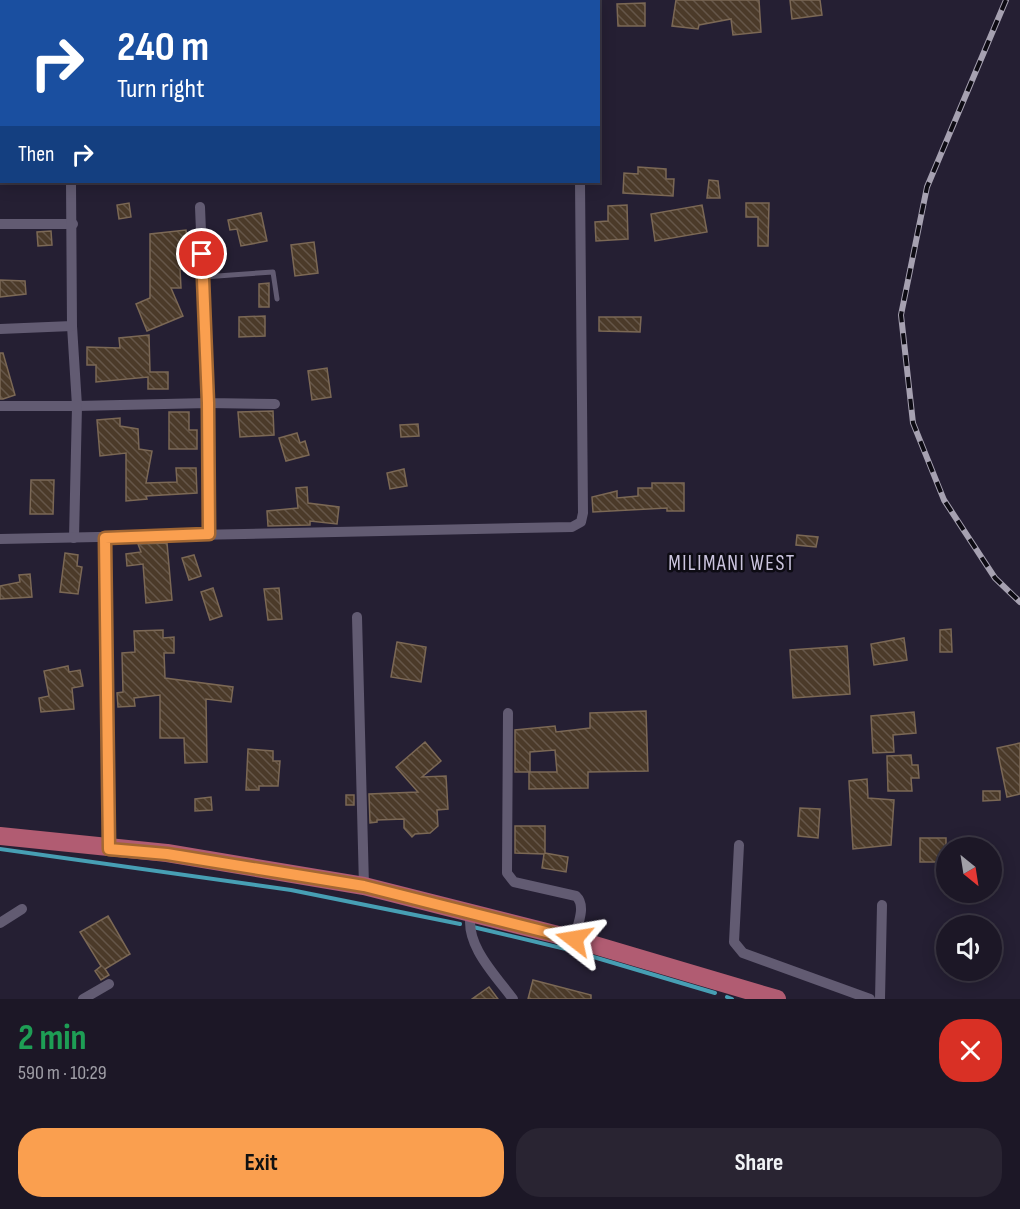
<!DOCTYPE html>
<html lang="en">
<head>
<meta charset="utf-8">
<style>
	:root { --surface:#1c1726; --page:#292432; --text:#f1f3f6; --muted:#a09fa7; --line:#3a3643; --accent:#fa9f4f }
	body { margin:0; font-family:"Sofia Sans Condensed",sans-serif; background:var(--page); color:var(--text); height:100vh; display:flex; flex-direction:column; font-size:22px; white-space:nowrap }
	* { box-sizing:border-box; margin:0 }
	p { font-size:20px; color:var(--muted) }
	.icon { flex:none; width:33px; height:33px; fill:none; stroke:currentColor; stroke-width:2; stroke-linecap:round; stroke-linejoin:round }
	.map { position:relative; height:999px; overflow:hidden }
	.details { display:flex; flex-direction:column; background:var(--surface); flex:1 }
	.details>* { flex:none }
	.guide { position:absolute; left:0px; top:0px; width:600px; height:183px; box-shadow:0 3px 15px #0003,0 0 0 2px var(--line); background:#1a4fa0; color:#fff; overflow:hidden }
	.needle { width:39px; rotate:150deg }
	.buttons { position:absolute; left:936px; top:837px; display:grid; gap:12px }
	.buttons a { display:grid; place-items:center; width:66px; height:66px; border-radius:50%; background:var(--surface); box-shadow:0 3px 15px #0003,0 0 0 2px var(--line); font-size:30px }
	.pin { position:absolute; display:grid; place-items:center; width:51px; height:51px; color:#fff; margin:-26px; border:3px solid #fff; border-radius:50%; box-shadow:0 2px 6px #0007 }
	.me { position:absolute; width:66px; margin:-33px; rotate:284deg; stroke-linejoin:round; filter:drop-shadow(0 0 4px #0008) }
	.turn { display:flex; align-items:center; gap:21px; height:126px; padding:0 18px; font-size:27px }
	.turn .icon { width:78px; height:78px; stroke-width:2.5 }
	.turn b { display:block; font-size:42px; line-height:51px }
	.then { display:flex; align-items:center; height:57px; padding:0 18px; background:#0003; gap:12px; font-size:22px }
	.round { display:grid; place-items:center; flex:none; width:63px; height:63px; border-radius:24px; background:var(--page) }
	.overview { display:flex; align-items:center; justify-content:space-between; height:102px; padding:0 18px }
	h1 { font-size:36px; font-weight:700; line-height:45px; color:#1e9e55 }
	.cta { display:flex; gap:12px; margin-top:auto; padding:12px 18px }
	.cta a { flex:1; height:69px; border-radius:24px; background:var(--accent); color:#111; font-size:24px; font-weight:700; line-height:69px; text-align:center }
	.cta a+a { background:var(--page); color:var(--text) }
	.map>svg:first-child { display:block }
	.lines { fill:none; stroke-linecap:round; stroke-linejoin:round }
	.stream { stroke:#479fb4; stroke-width:4 }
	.building { fill:url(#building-back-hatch); stroke:#7b6855; stroke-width:1.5; fill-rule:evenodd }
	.service { stroke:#625b72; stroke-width:5 }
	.minor { stroke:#625b72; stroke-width:10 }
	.primary { stroke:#b15c72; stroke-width:18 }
	.rail-casing { stroke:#a6a1b1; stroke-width:6 }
	.rail { stroke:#0d0b13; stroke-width:4; stroke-dasharray:11; stroke-linecap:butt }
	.route-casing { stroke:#a26733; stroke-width:15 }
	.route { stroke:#fa9f4f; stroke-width:10 }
	.labels { text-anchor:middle; stroke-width:5; stroke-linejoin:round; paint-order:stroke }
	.quarter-label { font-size:21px; letter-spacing:1.5px; fill:#ccc5df; stroke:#0d0b13 }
</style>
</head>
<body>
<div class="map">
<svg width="1020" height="999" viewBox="0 0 1020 999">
	<defs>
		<pattern id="building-back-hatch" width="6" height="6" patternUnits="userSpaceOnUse" patternTransform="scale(1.5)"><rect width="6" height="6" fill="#4b3a29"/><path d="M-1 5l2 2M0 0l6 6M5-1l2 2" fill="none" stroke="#655649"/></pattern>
	</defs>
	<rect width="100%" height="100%" fill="#251f33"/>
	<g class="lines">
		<!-- stream -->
		<g class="stream">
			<path d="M0 849 291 890 460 924"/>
			<path d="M473 927 570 950 715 993"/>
			<path d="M727 997 732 999"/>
		</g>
	</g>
	<!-- building -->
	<g class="building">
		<path d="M676 0H759L761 32 733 35 731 19 699 25 698 29 672 26Z"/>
		<path d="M790 0H820L822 15 792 19Z"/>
		<path d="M645 3V26H618L617 4Z"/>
		<path d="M638 167 666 169V179H674L673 196 623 193 624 173 638 174Z"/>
		<path d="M709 180 718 181 720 198H707Z"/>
		<path d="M129 203 131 217 119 219 117 205Z"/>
		<path d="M746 203H769L768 246H758V217H746Z"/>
		<path d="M627 205 628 239 596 241 595 222 608 221V206Z"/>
		<path d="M702 205 707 232 655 241 651 214Z"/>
		<path d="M261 213 267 241 241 246 237 229 230 230 228 220Z"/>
		<path d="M186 230 187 239 194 240V270L180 269 181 288H171L183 316 147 331 136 304 150 298V234Z"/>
		<path d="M51 231 52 245 38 246 37 232Z"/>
		<path d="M314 242 318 273 295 276 291 245Z"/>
		<path d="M0 280 25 281 26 294 0 297Z"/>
		<path d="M269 283V307H259V284Z"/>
		<path d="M265 316V336L239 337V317Z"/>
		<path d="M599 317H641L640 332 599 331Z"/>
		<path d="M149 335 150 372H168V389H148V377L96 382V365H87V347L120 348 119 338Z"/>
		<path d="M0 353H3L15 395 3 399H0Z"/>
		<path d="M327 368 331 397 312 400 308 371Z"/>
		<path d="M273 411 274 435 240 437 238 412Z"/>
		<path d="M169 412H189V430H197V449H169Z"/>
		<path d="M120 418V426L138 429 139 449 152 451 146 483 177 482 176 468H196L197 493 146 496 147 499 126 501V453L100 456 97 420Z"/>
		<path d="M418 424 419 436 401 437 400 425Z"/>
		<path d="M297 433 300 443 305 441 309 455 286 461 279 438Z"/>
		<path d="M404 469 407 486 390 489 387 473Z"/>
		<path d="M31 480H54L53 514H30Z"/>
		<path d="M652 483H684V511H667V508L593 512 592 497 617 491V498L638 496V488H652Z"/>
		<path d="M307 487 308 503 339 507 337 524 310 521V525L268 526 267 511 298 508 296 488Z"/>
		<path d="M797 535 818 537 816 547 796 545Z"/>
		<path d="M167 543 172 600 146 603 143 564 127 566 126 554 141 552 138 544Z"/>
		<path d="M65 553 78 555 77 566 82 567 78 594 60 592Z"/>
		<path d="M194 555 201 576 189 580 182 558Z"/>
		<path d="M30 574 32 597 0 599V586L20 582 19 575Z"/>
		<path d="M213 588 222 616 210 620 201 592Z"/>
		<path d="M279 588 282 619 268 620 264 589Z"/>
		<path d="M951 629 952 652H940V630Z"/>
		<path d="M163 630V638L174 637V653H164L165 678 233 687 231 702 206 699 207 762 185 763 184 738H160V695L134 698 135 706 118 707 117 693 123 692 122 653 135 652 134 631Z"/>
		<path d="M904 638 907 660 874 665 871 644Z"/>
		<path d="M397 642 426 647 421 682 391 677Z"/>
		<path d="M847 646 850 694 793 698 790 650Z"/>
		<path d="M68 666 69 672 80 670 83 686 72 688 74 709 41 712 39 698 49 696 44 671Z"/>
		<path d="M646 711 648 771 588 772V788L529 789V772H515V730L555 726 556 732 590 728V713ZM555 750 557 772H530V752Z"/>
		<path d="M914 712 916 733 893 735 894 752 873 753 871 716Z"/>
		<path d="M425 742 441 761 422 777 446 776 448 809 437 810 438 826 430 833 415 834 412 837 404 828V819L377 820V822L370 823 369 794 418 792 396 767Z"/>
		<path d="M1020 743V794L1007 797 997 748Z"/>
		<path d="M248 749 273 751V761H280L278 786H259V790H246Z"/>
		<path d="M911 755 912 765H918L919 778H911L912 791H888L887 756Z"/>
		<path d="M867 779 868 798 894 800 891 845 853 849 849 781Z"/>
		<path d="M983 791H1000V800L983 801Z"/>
		<rect x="346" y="795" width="8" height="10"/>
		<path d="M211 797 212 810 195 811V799Z"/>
		<path d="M800 808 820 809 818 838 798 836Z"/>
		<path d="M515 826H545V853L568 857 566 872 542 868 544 854 515 853Z"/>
		<rect x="920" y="838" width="26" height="24"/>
		<path d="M108 916 130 954 105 969 109 975 101 980 95 971 101 966 80 932Z"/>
		<path d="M533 980 591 995V999H528Z"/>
		<path d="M489 987 498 999H472Z"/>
	</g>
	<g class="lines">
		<!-- service -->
		<g class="service">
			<path d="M0 46H2"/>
			<path d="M203 277 273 272 277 299"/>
		</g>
		<!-- minor -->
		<g class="minor">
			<path d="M68 0V2"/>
			<path d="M266 2V0"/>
			<path d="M579 2V0"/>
			<path d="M200 207 208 403 275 404"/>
			<path d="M0 224H73"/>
			<path d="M72 326 77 406 208 403 209 534"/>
			<path d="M0 329 72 326 71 182"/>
			<path d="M0 406H77L74 538"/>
			<path d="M105 538 109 849"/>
			<path d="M0 539 572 527 581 522 583 513 580 182"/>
			<path d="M357 617 364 886"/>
			<path d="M508 713 507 873 514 882 576 896C587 906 577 926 574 939"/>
			<path d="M739 845 734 942 743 953 870 999"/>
			<path d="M471 913C464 944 495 975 513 999"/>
			<path d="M0 923 22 909"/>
			<path d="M83 999 109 984"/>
			<path d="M880 999 882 905"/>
		</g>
		<!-- primary -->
		<path class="primary" d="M0 836 167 853 364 886 574 939 777 999"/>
		<!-- rail casing -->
		<g class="rail-casing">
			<path id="rail" d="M1006 0 927 187 901 315 913 423 944 500 995 578 1020 602"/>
		</g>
		<!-- rail -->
		<use href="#rail" class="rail"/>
	</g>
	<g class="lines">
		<!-- route casing -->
		<g class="route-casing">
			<path id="route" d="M202 254 208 403 209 534 105 538 109 849 167 854 364 886 574 939"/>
		</g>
		<!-- route -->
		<use href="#route" class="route"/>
	</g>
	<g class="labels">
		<!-- quarter labels -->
		<g class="quarter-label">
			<text x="732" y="570">MILIMANI WEST</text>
		</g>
	</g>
</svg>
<div class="buttons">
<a><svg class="needle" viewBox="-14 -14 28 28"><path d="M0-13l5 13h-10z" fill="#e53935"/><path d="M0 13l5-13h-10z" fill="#a09fa7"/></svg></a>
<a><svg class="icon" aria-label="sound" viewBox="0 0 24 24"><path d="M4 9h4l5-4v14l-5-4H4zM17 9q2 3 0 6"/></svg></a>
</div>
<div class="pin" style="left:202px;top:254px;background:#d93025"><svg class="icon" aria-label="arrive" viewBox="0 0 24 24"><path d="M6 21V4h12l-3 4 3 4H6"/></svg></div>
<svg class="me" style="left:574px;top:939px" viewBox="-20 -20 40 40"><path d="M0-17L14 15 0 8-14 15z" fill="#fa9f4f" stroke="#fff" stroke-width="4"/></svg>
<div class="guide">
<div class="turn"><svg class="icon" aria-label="right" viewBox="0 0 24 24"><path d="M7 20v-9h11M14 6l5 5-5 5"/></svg><div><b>240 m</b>Turn right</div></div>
<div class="then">Then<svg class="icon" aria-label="right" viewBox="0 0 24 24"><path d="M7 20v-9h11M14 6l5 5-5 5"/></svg></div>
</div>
</div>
<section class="details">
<div class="overview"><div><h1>2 min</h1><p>590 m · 10:29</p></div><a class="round" style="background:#d93025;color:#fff"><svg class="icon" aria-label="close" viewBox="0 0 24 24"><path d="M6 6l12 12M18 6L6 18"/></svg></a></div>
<div class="cta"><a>Exit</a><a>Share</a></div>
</section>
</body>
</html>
